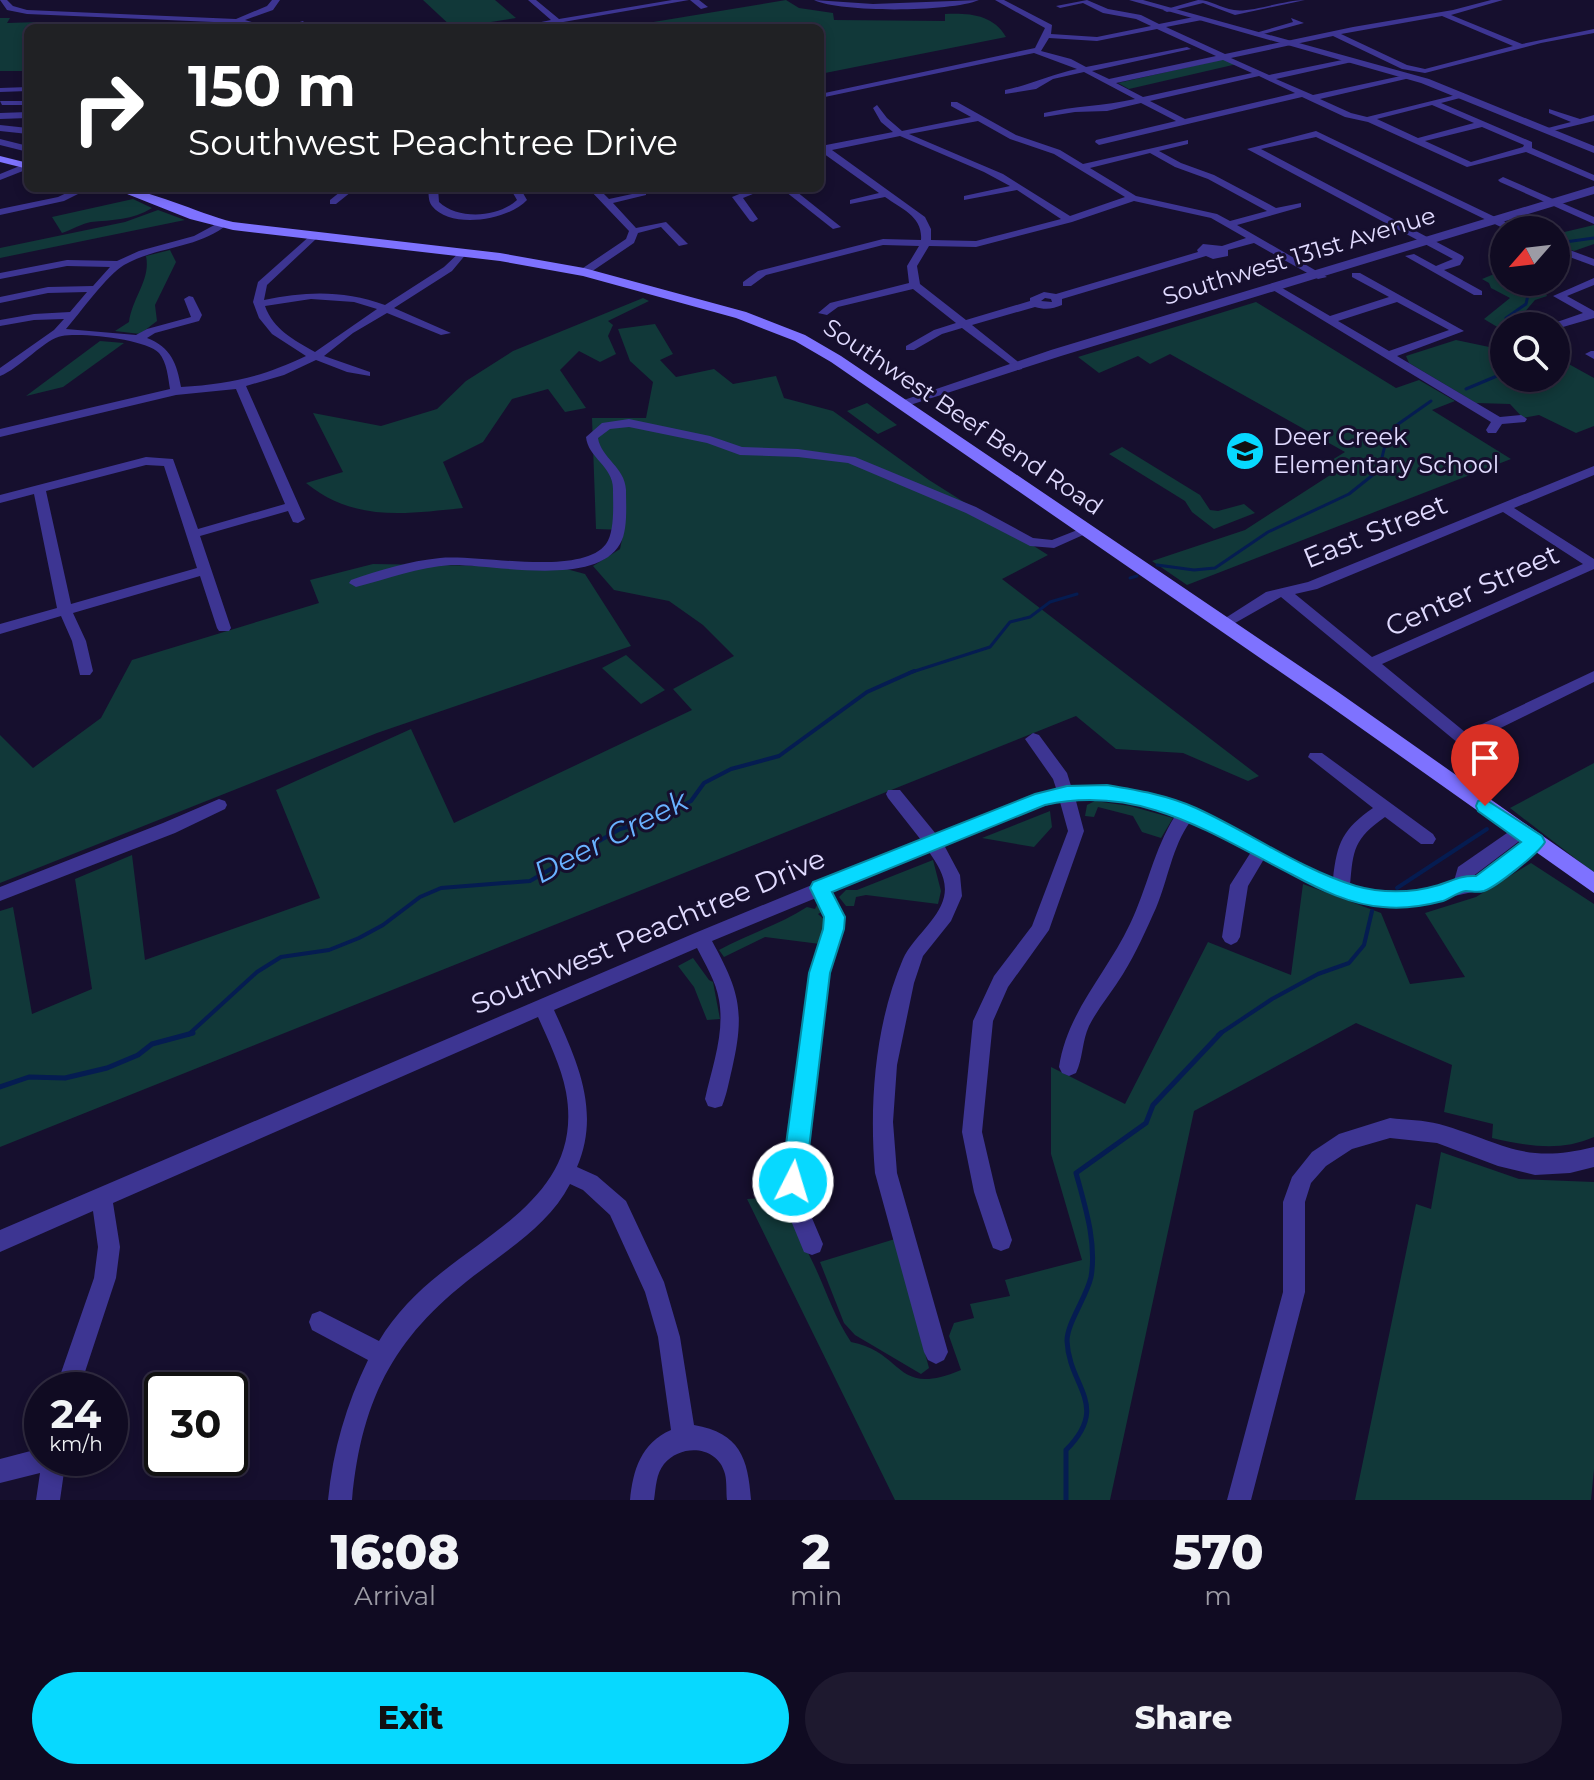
<!DOCTYPE html>
<html lang="en">
<head>
<meta charset="utf-8">
<style>
	:root { --surface:#100b22; --page:#1e192f; --text:#f1f3f6; --muted:#9c9ba5; --line:#302b40; --accent:#07d9ff }
	body { margin:0; font-family:Montserrat,sans-serif; background:var(--page); color:var(--text); height:100vh; display:flex; flex-direction:column; font-size:30px; white-space:nowrap }
	* { box-sizing:border-box; margin:0 }
	p { font-size:26px; color:var(--muted) }
	.icon { flex:none; width:44px; height:44px; fill:none; stroke:currentColor; stroke-width:2; stroke-linecap:round; stroke-linejoin:round }
	.map { position:relative; height:1500px; overflow:hidden }
	.details { display:flex; flex-direction:column; background:var(--surface); flex:1 }
	.details>* { flex:none }
	.top-card { position:absolute; left:24px; top:24px; width:800px; height:168px; border-radius:12px; box-shadow:0 4px 12px #0003,0 0 0 2px var(--line); background:#202124; color:#fff; overflow:hidden }
	.needle { width:52px; rotate:242deg }
	.tools { position:absolute; left:1490px; top:216px; display:grid; gap:16px }
	.tools a { display:grid; place-items:center; width:80px; height:80px; border-radius:50%; background:var(--surface); box-shadow:0 4px 12px #0003,0 0 0 2px var(--line); font-size:40px }
	.speed { position:absolute; left:24px; top:1372px; display:flex; gap:16px; font-size:40px; font-weight:700; text-align:center }
	.speed>* { display:grid; place-content:center; width:104px; height:104px; border-radius:50%; background:var(--surface); box-shadow:0 4px 12px #0003,0 0 0 2px var(--line); line-height:1 }
	.speed small { font-size:20px; font-weight:400 }
	.speed .limit { border:4px solid #111; border-radius:12px; background:#fff; color:#111 }
	.pin { position:absolute; display:grid; place-items:center; width:68px; height:68px; color:#fff; margin:-82px -34px; border-radius:50% 50% 50% 0; rotate:-45deg; box-shadow:0 0 8px #0007 }
	.pin .icon { rotate:45deg }
	.me { position:absolute; width:88px; margin:-44px; rotate:5deg; stroke-linejoin:round; filter:drop-shadow(0 0 6px #0008) }
	.turn { display:flex; align-items:center; gap:28px; height:168px; padding:0 32px; font-size:36px }
	.turn .icon { width:104px; height:104px; stroke-width:2.5 }
	.turn b { display:block; font-size:56px; line-height:68px }
	.eta { display:flex; justify-content:space-evenly; align-items:center; height:136px; text-align:center }
	.eta b { font-size:48px; font-weight:800; line-height:56px }
	.cta { display:flex; gap:16px; margin-top:auto; padding:16px 32px }
	.cta a { flex:1; height:92px; border-radius:48px; background:var(--accent); color:#111; font-size:32px; font-weight:800; line-height:92px; text-align:center }
	.cta a+a { background:var(--page); color:var(--text) }
	.map>svg:first-child { display:block }
	.green { fill:#113839 }
	.lines { fill:none; stroke-linecap:round; stroke-linejoin:round }
	.stream-far2 { stroke:#051c51; stroke-width:3 }
	.stream-far1 { stroke:#051c51; stroke-width:4 }
	.stream { stroke:#051c51; stroke-width:5 }
	.minor { fill:#3d3592; fill-rule:evenodd }
	.tertiary { fill:#3d3592; fill-rule:evenodd }
	.secondary { fill:#7e72ff; fill-rule:evenodd }
	.route { fill:#07d9ff; stroke:#058da6; stroke-width:2 }
	.labels { text-anchor:middle; stroke-width:6; stroke-linejoin:round; paint-order:stroke }
	.far-street-label { font-size:24px; fill:#e1dbff; stroke:#160f2e }
	.far-poi-label { font-size:24px; fill:#e1dbff; stroke:#160f2e; text-anchor:start }
	.street-label { font-size:28px; fill:#e1dbff; stroke:#160f2e }
	.water-label { font-size:30px; font-style:italic; fill:#69b2ff; stroke:#160f2e }
</style>
</head>
<body>
<div class="map">
<svg width="1594" height="1500" viewBox="0 0 1594 1500">
	<rect width="100%" height="100%" fill="#160f2e"/>
	<!-- green -->
	<g class="green">
		<path d="M423 0H495L516 18 453 28Z"/>
		<path d="M786 0 799 8 833 13 834 20 945 21V14C968 13 993 14 1006 37L820 74V28H617Z"/>
		<path d="M0 18H10L7 23 40 22 33 27 46 28H28V71H0Z"/>
		<path d="M1224 59 1237 64 1129 89 1118 83Z"/>
		<path d="M133 199 152 208C133 220 112 220 91 222 83 223 71 230 62 233L52 217Z"/>
		<path d="M158 210 185 220 0 258V248L125 222Z"/>
		<path d="M1594 225V244L1574 251 1556 245V234Z"/>
		<path d="M170 250 176 262 155 305 157 321 140 334 115 331 129 322C132 298 151 280 146 256Z"/>
		<path d="M1504 270V282H1539L1547 296 1535 300 1517 321 1518 326H1504V331L1484 319 1510 298 1491 288 1489 283 1482 279Z"/>
		<path d="M643 298 649 301 608 321 613 325 608 336 616 354 600 362 579 351 560 370 586 408 565 412 548 389 512 399 483 442 443 462 463 508C405 514 354 522 306 483L343 472 313 413 381 426 437 409 466 381 513 351Z"/>
		<path d="M1256 302 1396 388 1419 380 1455 401 1432 410 1511 459 1187 585 1152 561 1245 530 1338 470 1332 460 1345 452 1170 354 1150 364 1138 356 1099 373 1078 357Z"/>
		<path d="M655 324 673 354 660 360 676 377 714 369 733 384 776 376 784 398 833 411 929 480 1048 555 1002 579 1259 776 1248 781 1183 753 1116 749 1076 716 0 1147V911L13 907 32 1014 92 989 75 879 132 855 145 960 320 898 276 790 411 729 454 823 692 710 673 689 734 656 703 625 669 601 614 590 593 566 620 549 624 530 596 529 592 418H646L653 382 630 361 618 329Z"/>
		<path d="M1456 340 1494 348 1504 345V378H1556V357L1594 378V426L1576 433 1539 415 1523 418 1510 404 1476 403 1409 363 1406 356Z"/>
		<path d="M100 341 124 343 63 387 26 396Z"/>
		<path d="M867 403 897 425 878 434 847 411Z"/>
		<path d="M1122 447 1200 495 1210 510 1218 511 1244 504 1255 513 1214 529 1192 512 1185 501 1109 454Z"/>
		<path d="M373 564 559 567 585 574 631 646 377 733 0 883V735L33 768 101 718 132 660 319 603 310 580Z"/>
		<path d="M626 655 665 690 641 704 602 668Z"/>
		<path d="M1594 763V873L1510 808Z"/>
		<path d="M1095 801 1130 806 1173 818 1161 838 1142 832 1133 816 1098 807 1094 817 1085 816 1087 805Z"/>
		<path d="M1050 811 1052 827 1034 847 982 838Z"/>
		<path d="M933 860 941 891 938 904 866 895 856 897 854 906H846L839 897 846 890H857Z"/>
		<path d="M1531 863 1594 904V1137C1560 1152 1528 1146 1492 1138L1493 1124 1444 1112 1452 1065 1356 1023 1194 1111 1110 1500H895L747 1199 781 1197C790 1222 804 1243 815 1267 827 1293 835 1318 851 1342 906 1353 894 1398 961 1370L949 1336 954 1323 974 1318 970 1304 1010 1296 1005 1280 1082 1260 1051 1154V1067L1125 1104 1208 942 1291 975 1303 884 1381 913 1410 984 1465 977 1425 913 1476 897Z"/>
		<path d="M817 905 823 911 818 914 826 921 820 944 765 937 724 957 719 950C748 934 779 925 807 907L815 909Z"/>
		<path d="M693 958 709 980 713 982 720 1019 707 1020 694 987 678 966Z"/>
		<path d="M1441 1152 1519 1179 1594 1182V1469L1591 1500H1355L1416 1204 1431 1209Z"/>
		<path d="M895 1239 929 1368 921 1374 855 1335 844 1323 820 1262Z"/>
	</g>
	<g class="lines">
		<!-- stream-far2 -->
		<g class="stream-far2">
			<path d="M1558 243 1594 238"/>
			<path d="M1509 326 1506 318 1526 304 1528 295 1521 282"/>
			<path d="M1466 389 1504 373"/>
			<path d="M1157 565 1194 570 1215 568 1268 532 1349 494 1379 470 1386 441 1394 427 1431 401"/>
			<path d="M1130 578 1137 576"/>
			<path d="M909 673 990 647 1010 622 1030 617 1050 602 1077 594"/>
		</g>
		<!-- stream-far1 -->
		<g class="stream-far1">
			<path d="M1397 888 1487 829"/>
			<path d="M188 1035 257 972 281 957 329 950 359 938 383 925 420 897 441 888 530 881 620 829 654 820 691 801 704 783 731 769 779 756 867 692 914 671"/>
			<path d="M1218 1035 1272 999 1318 974 1349 963 1364 945 1372 911"/>
		</g>
		<!-- stream -->
		<g class="stream">
			<path d="M0 1087 29 1077 65 1078 107 1068 138 1055 152 1044 193 1033"/>
			<path d="M1066 1500V1450C1111 1405 1069 1387 1067 1341 1067 1323 1087 1296 1091 1277 1097 1243 1085 1206 1076 1173L1146 1123 1153 1105 1221 1033"/>
		</g>
		<!-- minor -->
		<g class="minor">
			<path d="M0 0H7L13 6 27 10 236 19 267 6 272 0H280L273 10 245 20 273 28 237 23 27 14 7 10Z"/>
			<path d="M528 0H536L559 19 672 0H689L529 28H512L551 20Z"/>
			<path d="M690 0H699L708 7 701 9Z"/>
			<path d="M814 0 873 4 979 0C951 12 842 13 814 0Z"/>
			<path d="M995 0H1004L1052 25 1051 34 1097 37 1151 26 1136 19 1103 13 1083 3 1060 8 1056 6 1087 0 1108 9 1141 15 1159 24 1199 16 1202 20 1166 27 1225 54 1353 27 1453 10 1491 0H1503L1451 15 1522 44 1594 29V33L1541 43 1425 73 1402 69 1333 36 1231 58 1269 75 1352 58V62L1276 79 1313 95 1410 74V78L1320 99 1351 113 1367 117 1464 93V97L1441 103 1532 142V148L1594 175V181L1526 152 1467 167 1368 122 1345 117 1302 97 1099 145 1095 142 1096 140 1176 121 1141 103 1107 111 1075 112 1044 117V113C1074 106 1104 106 1135 99L1084 72 1053 79 1036 89 1005 94V90C1030 85 1052 74 1077 69L1034 53 820 98V94L1035 48 1045 28ZM1442 16 1513 46 1425 69 1407 65 1341 34ZM1157 29 1216 56 1109 79 1092 71 1191 49 1187 47 1086 67 1071 59 1041 51 1049 38 1097 41ZM1223 60 1252 73 1143 97 1116 83ZM1259 76 1295 93 1185 119 1150 101ZM1432 105 1474 123 1418 138 1377 119ZM1482 127 1524 145 1523 147 1471 162 1425 141Z"/>
			<path d="M1198 0C1211 0 1220 8 1234 10 1250 13 1284 0 1305 0L1235 15 1203 3 1167 12 1163 10Z"/>
			<path d="M1291 18 1304 23 1256 36 1252 34 1293 22Z"/>
			<path d="M303 21 306 25 286 28 287 26Z"/>
			<path d="M28 87V91L0 92V88Z"/>
			<path d="M0 101H28V105H2Z"/>
			<path d="M951 102H957L1016 135 1060 150 1083 164 1188 140V144L1159 151 1181 163 1214 175 1276 208 1301 203V207L1237 225 1327 277 1318 279 1254 243 1228 250V256L1213 259 1206 256 1062 299V305C1053 309 1045 310 1035 307L972 325 1022 365V369L1018 370 962 328 942 334 914 350H906V346L934 330 956 323 913 289 838 307 827 315 818 313 830 303 909 283 907 266 919 246 883 245 766 275 751 286H743V282L758 271 883 239 921 240C923 217 902 209 885 197L850 204V200L879 193 820 151V142L826 145 893 132 881 122 873 108 877 105 887 118 902 131 971 117 951 106ZM978 121 1010 139 1054 154 1125 197 1070 216 1003 174 909 134ZM900 136 984 172 1010 186 964 196V200L1017 190 1061 219 976 241 931 240V229L925 217 832 150ZM1150 153 1175 167 1208 179 1267 211 1230 221 1217 214 1136 196 1090 168ZM1134 201 1211 218 1246 238 1222 246 1203 244 1197 250 1198 252 1056 294 1044 292 1030 298V301L966 320 920 284 917 266 929 246 976 247 1072 222ZM1045 298 1051 299 1052 302 1041 301Z"/>
			<path d="M1549 109 1580 119 1594 115V121L1544 133V129L1571 122 1549 113Z"/>
			<path d="M28 112V118L0 119V113Z"/>
			<path d="M0 125 28 128V134L0 131Z"/>
			<path d="M1316 131 1518 228 1520 230H1507L1316 137 1261 149 1463 256 1464 258 1460 265 1444 270 1482 291V295H1474L1405 256 1414 254 1436 266 1453 259 1247 149Z"/>
			<path d="M0 139 28 146V152L0 145Z"/>
			<path d="M27 163 28 169 0 180V174Z"/>
			<path d="M1503 177 1594 217V224L1500 182 1498 180Z"/>
			<path d="M77 188H90L64 201 0 215V209L58 197Z"/>
			<path d="M345 188H356L336 204H330V200Z"/>
			<path d="M428 188H438L439 202C458 220 498 218 517 200L510 188H520L527 200C509 220 451 230 432 206 428 201 429 195 428 188Z"/>
			<path d="M588 188H598L609 199 646 191V195L613 203 636 228 666 222 688 244 679 246 661 227 638 233 634 243 588 274H580V270L626 239 629 231Z"/>
			<path d="M754 188H768L743 198 758 219 753 222 750 221 732 197Z"/>
			<path d="M781 188H792L841 227 833 229Z"/>
			<path d="M220 222 228 224C198 249 157 246 124 265 107 275 80 313 66 329L136 335 147 329 191 317 184 299 189 296 193 297 202 315 199 321 155 333 147 338C171 347 177 364 181 387 230 384 262 377 306 356L272 334 259 318 253 302 258 282 312 234 316 235V239L267 285 264 300C306 291 344 290 385 305L444 267 462 250 467 253 452 271 394 308 451 333 441 335 387 313 353 333 324 356 370 372V376L347 372 316 360 284 375 246 386 305 519 298 523 293 522 288 511 200 536 231 628 229 631H219L217 628 200 576 73 613 86 641 93 671 90 675H80L72 641 61 616 0 634V624L57 608 34 494 0 503V495L146 457 173 459 198 529 285 504 236 389 176 395 0 437V429L170 389C168 378 167 362 159 353 147 339 80 332 62 336 46 338 19 369 0 376V368L54 330 64 319 34 320 0 326V320L34 314 70 312 87 292 48 293 0 303V297L48 287 93 286 110 267 67 266 0 279V273L67 260 117 261 139 251 194 236ZM311 299 354 302 377 309 315 352C294 340 273 329 265 306ZM146 465 164 466 197 568 71 604 46 491Z"/>
			<path d="M1556 245 1594 259V266L1556 252Z"/>
			<path d="M1352 273H1360L1464 331 1397 356 1500 417 1521 415 1527 419 1525 422 1502 424 1496 433H1488L1486 430 1491 422 1268 287 1277 285 1330 316 1389 297 1352 277ZM1397 302 1449 330 1389 351 1338 321Z"/>
			<path d="M1594 278V285L1567 296 1594 311V318L1556 329V326H1548L1534 317 1539 314 1557 322 1583 313 1553 296Z"/>
			<path d="M1591 351H1594V359L1585 354Z"/>
			<path d="M629 419 710 436 742 447 798 449 855 457 976 507 1033 538 1052 540 1085 527 1092 531 1054 548 1030 546 966 513 848 463 798 457 740 455 707 443 629 427 610 429 598 438C601 458 625 467 626 490 626 506 628 531 620 544 595 588 492 564 451 565 418 567 388 579 356 587L349 583 351 580C380 570 409 561 440 558 479 554 581 577 606 544 615 532 613 503 613 489 613 466 588 458 586 437L602 423Z"/>
			<path d="M1594 466V475L1514 508 1594 559V569L1382 664 1465 732 1594 671V682L1470 743H1458L1281 597 1228 627 1223 629 1216 624 1266 592 1308 582ZM1503 512 1583 564 1372 657 1295 594 1317 589Z"/>
			<path d="M1033 733 1039 735 1067 773 1072 789C1171 781 1247 839 1333 879 1337 842 1343 829 1373 808L1308 757 1310 753H1322L1433 834 1436 839 1433 844H1421L1385 817C1354 839 1353 849 1350 885 1386 895 1419 894 1454 881L1458 867 1520 824 1526 826 1528 831 1526 836 1472 877H1477L1529 837H1541L1544 842 1541 847 1486 889 1405 907 1374 905 1340 896 1264 859 1248 886 1240 937 1237 942 1231 945 1225 942 1222 937 1230 885 1251 852 1190 822C1172 847 1168 880 1156 908 1146 930 1136 953 1123 974 1112 992 1098 1008 1089 1026 1082 1041 1083 1058 1076 1073L1069 1076 1062 1073 1059 1067C1067 1012 1107 973 1130 924 1147 889 1154 849 1175 816 1143 804 1111 798 1076 801L1084 831 1049 930 1008 987 993 1021 982 1132 996 1192 1012 1240 1009 1248 1001 1251 993 1248 990 1240 974 1192 962 1132 973 1021 994 976 1032 926 1068 831 1060 802 1029 810 944 845 960 875 962 896 951 921 923 956 914 983 897 1065 893 1122 897 1173 948 1352 944 1360 936 1364 928 1360 924 1352 875 1173C869 1103 875 1024 903 959 913 937 938 921 944 897 948 880 938 865 929 852L831 892 843 917V929L829 973 804 1178 809 1211 823 1244 820 1252 812 1255 804 1252 787 1211 782 1178 811 973 825 929V917L816 898 712 941C740 992 745 1012 732 1069 729 1081 727 1094 722 1106L715 1108 708 1106 705 1099C712 1067 725 1033 719 1000 716 981 705 964 697 948L554 1010C577 1061 601 1111 577 1167L597 1176 626 1201 664 1282 680 1337 694 1425C740 1433 748 1458 751 1500H727C726 1492 727 1482 725 1474 718 1446 682 1443 664 1464 656 1474 656 1487 654 1500H630C633 1470 641 1443 671 1430L658 1337 645 1292 610 1215 583 1190 570 1184C551 1221 515 1245 483 1269 397 1332 362 1394 352 1500H328C333 1450 346 1405 368 1360L312 1330 309 1322 312 1314 320 1311 379 1341C395 1314 417 1292 441 1273 502 1224 583 1186 566 1092 561 1066 549 1042 538 1017L113 1203 120 1247 116 1278 79 1390H55L94 1278 98 1247 93 1211 0 1252V1230L695 933 921 840 888 798 886 794 888 790H900L936 834 1019 801 1057 791 1053 779 1025 739Z"/>
			<path d="M219 799 225 801 227 805 225 809 175 833 0 901V887L163 823Z"/>
			<path d="M1390 1118C1406 1120 1424 1120 1439 1124 1503 1142 1522 1165 1594 1147V1167L1570 1173 1535 1175 1498 1166 1437 1143 1390 1138 1352 1149 1326 1166 1311 1183 1305 1202V1292L1251 1500H1227L1283 1292V1202L1292 1177 1312 1152 1339 1134Z"/>
			<path d="M42 1448V1458H66L60 1500H36L40 1473 0 1483V1459Z"/>
		</g>
		<!-- tertiary -->
		<g class="tertiary">
			<path d="M1129 0H1143L1429 79 1594 146V153L1421 83Z"/>
			<path d="M1594 186V194L1061 356 907 406 902 407 895 403 1051 350Z"/>
		</g>
		<!-- secondary -->
		<g class="secondary">
			<path d="M0 156 28 163V169L0 162Z"/>
			<path d="M112 188C150 188 196 213 233 222L500 253 584 268 746 312 805 335 841 356 1338 692 1594 872V893L1324 702 831 362 795 341 736 318 583 276 500 261 233 230 190 219Z"/>
		</g>
	</g>
	<!-- route -->
	<path class="route" d="M1107 785C1137 790 1167 795 1196 808 1249 832 1300 869 1356 886 1380 893 1412 893 1435 886 1451 882 1459 875 1476 876L1521 842 1478 811 1476 806 1478 801 1485 799 1542 836 1545 842C1539 853 1496 887 1484 891 1477 893 1472 891 1466 891 1458 892 1451 898 1443 901 1424 906 1402 909 1383 907 1351 905 1319 889 1291 874 1210 833 1140 784 1045 805L832 892 845 917 844 929 830 973 805 1182 801 1190 793 1193 784 1190 781 1182 809 973 823 929 824 917 810 888 813 882 1035 794 1067 786Z"/>
	<!-- icons -->
	<defs>
		<g id="school-disc" transform="scale(2)"><circle r="9.5" fill="#07d9ff" stroke="#160f2e"/><path d="M0-5L7-2L0 1L-7-2ZM-4 1L0 2.5L4 1V4Q0 6-4 4Z" fill="#111"/></g>
	</defs>
	<g fill-rule="evenodd">
		<use href="#school-disc" x="1245" y="451"/>
	</g>
	<g class="labels">
		<!-- far-street labels -->
		<g class="far-street-label">
			<text transform="translate(1299 256) rotate(-17)" y="8">Southwest 131st Avenue</text>
			<text transform="translate(963 417) rotate(34)" y="8">Southwest Beef Bend Road</text>
		</g>
		<!-- far-poi labels -->
		<g class="far-poi-label">
			<text x="1273" y="445">Deer Creek<tspan x="1273" dy="28">Elementary School</tspan></text>
		</g>
		<!-- street labels -->
		<g class="street-label">
			<text transform="translate(1375 531) rotate(-22)" y="10">East Street</text>
			<text transform="translate(1472 590) rotate(-24)" y="10">Center Street</text>
			<text transform="translate(648 931) rotate(-23)" y="10">Southwest Peachtree Drive</text>
		</g>
		<!-- water labels -->
		<g class="water-label">
			<text transform="translate(611 837) rotate(-27)" y="10">Deer Creek</text>
		</g>
	</g>
</svg>
<div class="tools">
<a><svg class="needle" viewBox="-14 -14 28 28"><path d="M0-13l5 13h-10z" fill="#e53935"/><path d="M0 13l5-13h-10z" fill="#9c9ba5"/></svg></a>
<a><svg class="icon" aria-label="search" viewBox="0 0 24 24"><circle cx="10" cy="10" r="6"/><path d="M15 15l6 6"/></svg></a>
</div>
<div class="speed"><div>24<small>km/h</small></div><div class="limit">30</div></div>
<div class="pin" style="left:1485px;top:806px;background:#d93025"><svg class="icon" aria-label="arrive" viewBox="0 0 24 24"><path d="M6 21V4h12l-3 4 3 4H6"/></svg></div>
<svg class="me" style="left:793px;top:1182px" viewBox="-20 -20 40 40"><circle r="17" fill="#07d9ff" stroke="#fff" stroke-width="3"/><path d="M0-11L8 9 0 5-8 9z" fill="#fff"/></svg>
<div class="top-card">
<div class="turn"><svg class="icon" aria-label="right" viewBox="0 0 24 24"><path d="M7 20v-9h11M14 6l5 5-5 5"/></svg><div><b>150 m</b>Southwest Peachtree Drive</div></div>
</div>
</div>
<section class="details">
<div class="eta">
<div><b>16:08</b><p>Arrival</p></div>
<div><b>2</b><p>min</p></div>
<div><b>570</b><p>m</p></div>
</div>
<div class="cta"><a>Exit</a><a>Share</a></div>
</section>
</body>
</html>
